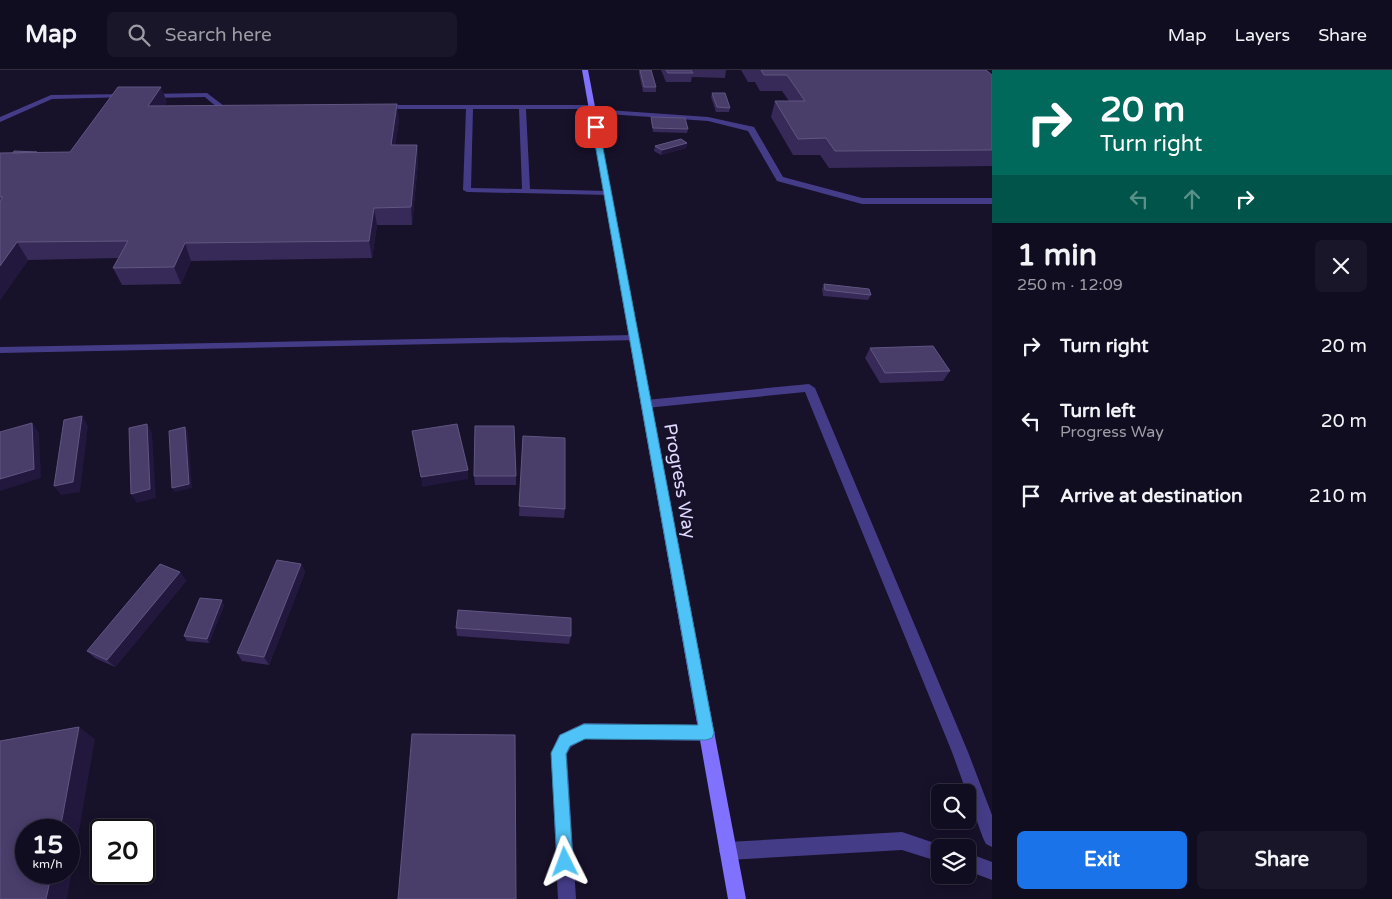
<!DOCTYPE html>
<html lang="en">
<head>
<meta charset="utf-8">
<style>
	:root { --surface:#110d20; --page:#1a1629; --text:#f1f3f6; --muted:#9c9ca5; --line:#302d3e; --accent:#1a73e8 }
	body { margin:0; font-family:"Varela Round",sans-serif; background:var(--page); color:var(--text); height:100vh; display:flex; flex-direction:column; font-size:19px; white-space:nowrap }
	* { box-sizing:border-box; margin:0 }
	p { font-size:16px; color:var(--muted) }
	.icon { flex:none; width:28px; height:28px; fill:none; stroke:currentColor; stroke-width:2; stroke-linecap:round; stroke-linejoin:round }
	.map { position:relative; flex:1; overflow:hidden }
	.panel { display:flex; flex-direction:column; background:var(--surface); width:400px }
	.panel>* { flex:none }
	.banner { background:#00695c; color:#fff; overflow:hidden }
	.fabs { position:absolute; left:931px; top:714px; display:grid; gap:10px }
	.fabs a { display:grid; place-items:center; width:45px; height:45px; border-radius:8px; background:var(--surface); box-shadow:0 2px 12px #0003,0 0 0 1px var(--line); font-size:25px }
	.speed { position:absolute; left:15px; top:749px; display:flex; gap:10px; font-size:25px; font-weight:700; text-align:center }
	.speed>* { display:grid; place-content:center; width:65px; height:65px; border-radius:50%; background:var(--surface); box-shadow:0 2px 12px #0003,0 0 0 1px var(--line); line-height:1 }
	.speed small { font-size:12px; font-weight:400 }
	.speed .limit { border:2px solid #111; border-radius:8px; background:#fff; color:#111 }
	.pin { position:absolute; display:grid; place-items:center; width:42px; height:42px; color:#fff; margin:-21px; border-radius:10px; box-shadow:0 2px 8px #0006 }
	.me { position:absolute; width:55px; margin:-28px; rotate:357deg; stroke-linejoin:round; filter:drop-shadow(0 0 4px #0008) }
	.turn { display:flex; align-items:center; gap:18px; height:105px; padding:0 25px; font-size:22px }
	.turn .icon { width:65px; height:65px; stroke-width:2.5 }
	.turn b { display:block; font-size:35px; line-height:42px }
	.lanes { display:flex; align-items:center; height:48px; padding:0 25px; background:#0003; justify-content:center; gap:25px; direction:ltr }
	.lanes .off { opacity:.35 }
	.round { display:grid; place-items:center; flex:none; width:52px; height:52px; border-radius:8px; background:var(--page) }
	.summary { display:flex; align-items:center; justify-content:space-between; height:85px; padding:0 25px }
	h1 { font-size:30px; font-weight:700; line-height:38px }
	.primary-button { display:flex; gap:10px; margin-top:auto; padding:10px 25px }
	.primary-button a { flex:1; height:58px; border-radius:8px; background:var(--accent); color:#fff; font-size:20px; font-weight:700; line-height:58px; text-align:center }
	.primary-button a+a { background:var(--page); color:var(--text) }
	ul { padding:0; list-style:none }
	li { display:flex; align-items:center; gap:15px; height:75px; padding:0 25px }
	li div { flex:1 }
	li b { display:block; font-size:19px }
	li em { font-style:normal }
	header { display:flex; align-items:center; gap:30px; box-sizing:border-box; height:70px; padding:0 25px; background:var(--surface); border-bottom:1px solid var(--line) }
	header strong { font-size:24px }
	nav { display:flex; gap:28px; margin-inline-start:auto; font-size:18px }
	.search { width:350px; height:45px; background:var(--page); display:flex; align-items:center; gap:12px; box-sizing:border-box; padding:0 18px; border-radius:8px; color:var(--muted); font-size:19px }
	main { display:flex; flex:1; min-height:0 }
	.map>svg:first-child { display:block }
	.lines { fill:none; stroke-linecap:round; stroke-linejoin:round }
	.lane { fill:#453c88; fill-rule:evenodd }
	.secondary { fill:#8072fe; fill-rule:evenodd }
	.wall { fill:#372a58 }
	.shaded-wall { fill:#22183e }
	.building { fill:#493d6a; stroke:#615681 }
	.route { fill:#4fc3f7; stroke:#337fa1 }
	.labels { text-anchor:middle; stroke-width:5; stroke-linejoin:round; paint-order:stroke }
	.street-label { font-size:18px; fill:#e1daff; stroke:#17112a }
</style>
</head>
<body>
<header>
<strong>Map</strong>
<div class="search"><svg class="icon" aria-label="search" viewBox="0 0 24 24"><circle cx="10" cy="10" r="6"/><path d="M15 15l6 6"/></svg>Search here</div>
<nav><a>Map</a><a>Layers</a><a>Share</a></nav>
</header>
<main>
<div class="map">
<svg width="992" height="829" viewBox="0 0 992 829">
	<rect width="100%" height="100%" fill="#17112a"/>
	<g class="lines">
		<!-- lane -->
		<g class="lane">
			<path d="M207 23 224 36H235L239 38C226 46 215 36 205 27L147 28 144 26 147 24Z"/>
			<path d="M127 24 130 26 129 27 52 29 0 52V47L51 25Z"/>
			<path d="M379 35H592L596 37 593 39 708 47 754 57 783 107 862 128H992V134H862L777 111 748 61 708 51 593 43 589 41 592 39H526L530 119 607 121 611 123 610 125 467 122 463 120 466 39H382L378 37ZM473 39H519L522 119 471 118Z"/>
			<path d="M634 265 638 266 639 268 638 270 0 283V277Z"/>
			<path d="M809 314 815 318 968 682 992 745V777L986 774 983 768 952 682 805 322 646 338 640 334 646 330Z"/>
			<path d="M584 653 707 655 713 657 715 663 713 669 707 671 585 669 571 677 567 684 576 829H558L551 683 559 665Z"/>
			<path d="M902 762 946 777 940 778V792L902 780 728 790 722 787 719 781 722 775 728 772Z"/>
			<path d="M968 783 992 792V810L968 801Z"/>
		</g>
		<!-- secondary -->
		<path class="secondary" d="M582 0H588L746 829H728Z"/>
	</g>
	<!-- wall -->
	<g class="wall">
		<path d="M639 0H651L656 17V22H643L639 3Z"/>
		<path d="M661 0H726L725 8 692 7V6L691 12H666Z"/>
		<path d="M741 0H986L992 5V96L829 98 820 85H793L771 47 775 31H789L782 21H760L755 12H748Z"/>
		<path d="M712 23 730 38 729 42H716L711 27Z"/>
		<path d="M167 32 164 36 399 50 395 75H417L418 92 412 155H377L372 188 191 191 181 214 122 215 113 198 119 188 28 190 0 230V83L70 82Z"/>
		<path d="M651 47 688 59 687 63 653 62 651 52Z"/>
		<path d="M687 73 686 78 661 85 654 81 655 76Z"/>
		<path d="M824 214 871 225 868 230 823 226 822 219Z"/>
		<path d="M870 278 950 301 943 311 880 313 865 288Z"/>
		<path d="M523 366 565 439 564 448 519 446Z"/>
		<path d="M474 406H516V415H475Z"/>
		<path d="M301 494 305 502 269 595 242 591 237 583Z"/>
		<path d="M180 502 186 511 115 597 95 588 87 581Z"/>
		<path d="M224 535 209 573 187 571 184 566Z"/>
		<path d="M456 558 571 566 569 574 457 566Z"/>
	</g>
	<!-- shaded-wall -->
	<g class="shaded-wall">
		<path d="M161 17 167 32 154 52 148 36Z"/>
		<path d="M397 34 399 50 393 92 391 75Z"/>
		<path d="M687 73 686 78 661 85 662 80Z"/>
		<path d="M417 75 418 92 412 155 411 137Z"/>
		<path d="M374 138 377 155 372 188 369 171Z"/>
		<path d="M17 172 28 190 0 230V196Z"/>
		<path d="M185 173 191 191 181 214 174 197Z"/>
		<path d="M82 346 88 356 80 422 61 425 54 416Z"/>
		<path d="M32 353 39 363 41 408 0 421V409Z"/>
		<path d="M147 354 152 363 156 428 137 433 131 424Z"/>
		<path d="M185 357 188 362 192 418 175 422 172 418Z"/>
		<path d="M468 400V409L422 417 421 407Z"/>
		<path d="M301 494 305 502 269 595 264 587Z"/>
		<path d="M180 502 186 511 115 597 107 590Z"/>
		<path d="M222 530 224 535 209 573 207 569Z"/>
		<path d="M79 657 95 669 67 829H46L52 802H69V760H60Z"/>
	</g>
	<!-- building -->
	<g class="building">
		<path d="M640 0H651L656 17H644Z"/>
		<path d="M666 0H691L693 3H668Z"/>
		<path d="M761 0H986L992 5V80L835 81 826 68 798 69 775 31H805L787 5H764Z"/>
		<path d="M118 17H161L148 36 397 34 391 75H417L411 137 374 138 369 171 185 173 174 197 113 198 128 171 17 172 0 196V131L3 127H0V83L70 82Z"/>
		<path d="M712 23H725L730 38 717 37Z"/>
		<path d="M651 47 685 48 688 59 653 58Z"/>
		<path d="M681 69 687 73 662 80 655 76Z"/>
		<path d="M14 81 37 82 13 83Z"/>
		<path d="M824 214 869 219 871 225 825 220Z"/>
		<path d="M933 276 950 301 885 303 870 278Z"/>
		<path d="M82 346 73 412 54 416 64 350Z"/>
		<path d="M32 353 34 399 0 409V362Z"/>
		<path d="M147 354 150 419 131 424 129 358Z"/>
		<path d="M457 354 468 400 421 407 412 361Z"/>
		<path d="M475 356H514L516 406H474Z"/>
		<path d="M185 357 189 414 172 418 169 361Z"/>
		<path d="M523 366 565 368V439L519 436Z"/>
		<path d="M277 490 301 494 264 587 237 583Z"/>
		<path d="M160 494 180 502 107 590 87 581Z"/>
		<path d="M200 528 222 530 207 569 184 566Z"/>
		<path d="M458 540 571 548V566L456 558Z"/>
		<path d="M79 657 60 760H26V802H52L46 829H0V671Z"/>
		<path d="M412 664 515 665 516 829H398Z"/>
	</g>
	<!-- route -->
	<path class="route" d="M596 55 599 57 714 663 712 668 706 670 585 669 570 676 566 684 573 792 571 798 565 801 559 798 557 792 551 683 560 665 584 654 698 655 592 57Z"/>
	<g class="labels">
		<!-- street labels -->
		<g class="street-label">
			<text transform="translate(680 411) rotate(80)" y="6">Progress Way</text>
		</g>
	</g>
</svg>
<div class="fabs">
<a><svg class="icon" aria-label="search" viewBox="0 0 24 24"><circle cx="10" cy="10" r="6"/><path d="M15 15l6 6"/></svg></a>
<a><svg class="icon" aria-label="layers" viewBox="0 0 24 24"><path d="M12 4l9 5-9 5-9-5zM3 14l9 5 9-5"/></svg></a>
</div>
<div class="speed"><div>15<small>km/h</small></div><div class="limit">20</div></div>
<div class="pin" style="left:596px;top:57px;background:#d93025"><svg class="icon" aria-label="arrive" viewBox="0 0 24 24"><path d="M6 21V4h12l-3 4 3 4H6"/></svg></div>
<svg class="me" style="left:565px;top:792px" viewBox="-20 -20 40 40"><path d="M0-17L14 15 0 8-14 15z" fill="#4fc3f7" stroke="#fff" stroke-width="4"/></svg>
</div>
<section class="panel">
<div class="banner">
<div class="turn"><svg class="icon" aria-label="right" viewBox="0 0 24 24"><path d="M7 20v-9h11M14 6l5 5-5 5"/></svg><div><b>20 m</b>Turn right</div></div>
<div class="lanes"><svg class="icon off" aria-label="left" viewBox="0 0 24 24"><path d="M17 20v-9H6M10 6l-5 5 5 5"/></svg><svg class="icon off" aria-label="ahead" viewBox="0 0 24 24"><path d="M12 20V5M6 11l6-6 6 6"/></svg><svg class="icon" aria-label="right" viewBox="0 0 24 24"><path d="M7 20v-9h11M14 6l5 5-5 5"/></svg></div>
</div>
<div class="summary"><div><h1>1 min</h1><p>250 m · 12:09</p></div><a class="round"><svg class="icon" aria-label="close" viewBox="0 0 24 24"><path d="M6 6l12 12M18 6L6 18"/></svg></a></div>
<ul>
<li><svg class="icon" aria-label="right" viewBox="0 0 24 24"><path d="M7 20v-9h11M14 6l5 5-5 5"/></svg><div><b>Turn right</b></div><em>20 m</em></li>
<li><svg class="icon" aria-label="left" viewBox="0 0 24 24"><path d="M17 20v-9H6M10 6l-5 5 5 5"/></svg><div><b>Turn left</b><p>Progress Way</p></div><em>20 m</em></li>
<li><svg class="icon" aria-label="arrive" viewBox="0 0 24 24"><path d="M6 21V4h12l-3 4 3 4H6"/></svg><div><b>Arrive at destination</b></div><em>210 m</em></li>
</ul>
<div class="primary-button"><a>Exit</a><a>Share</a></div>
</section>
</main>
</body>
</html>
